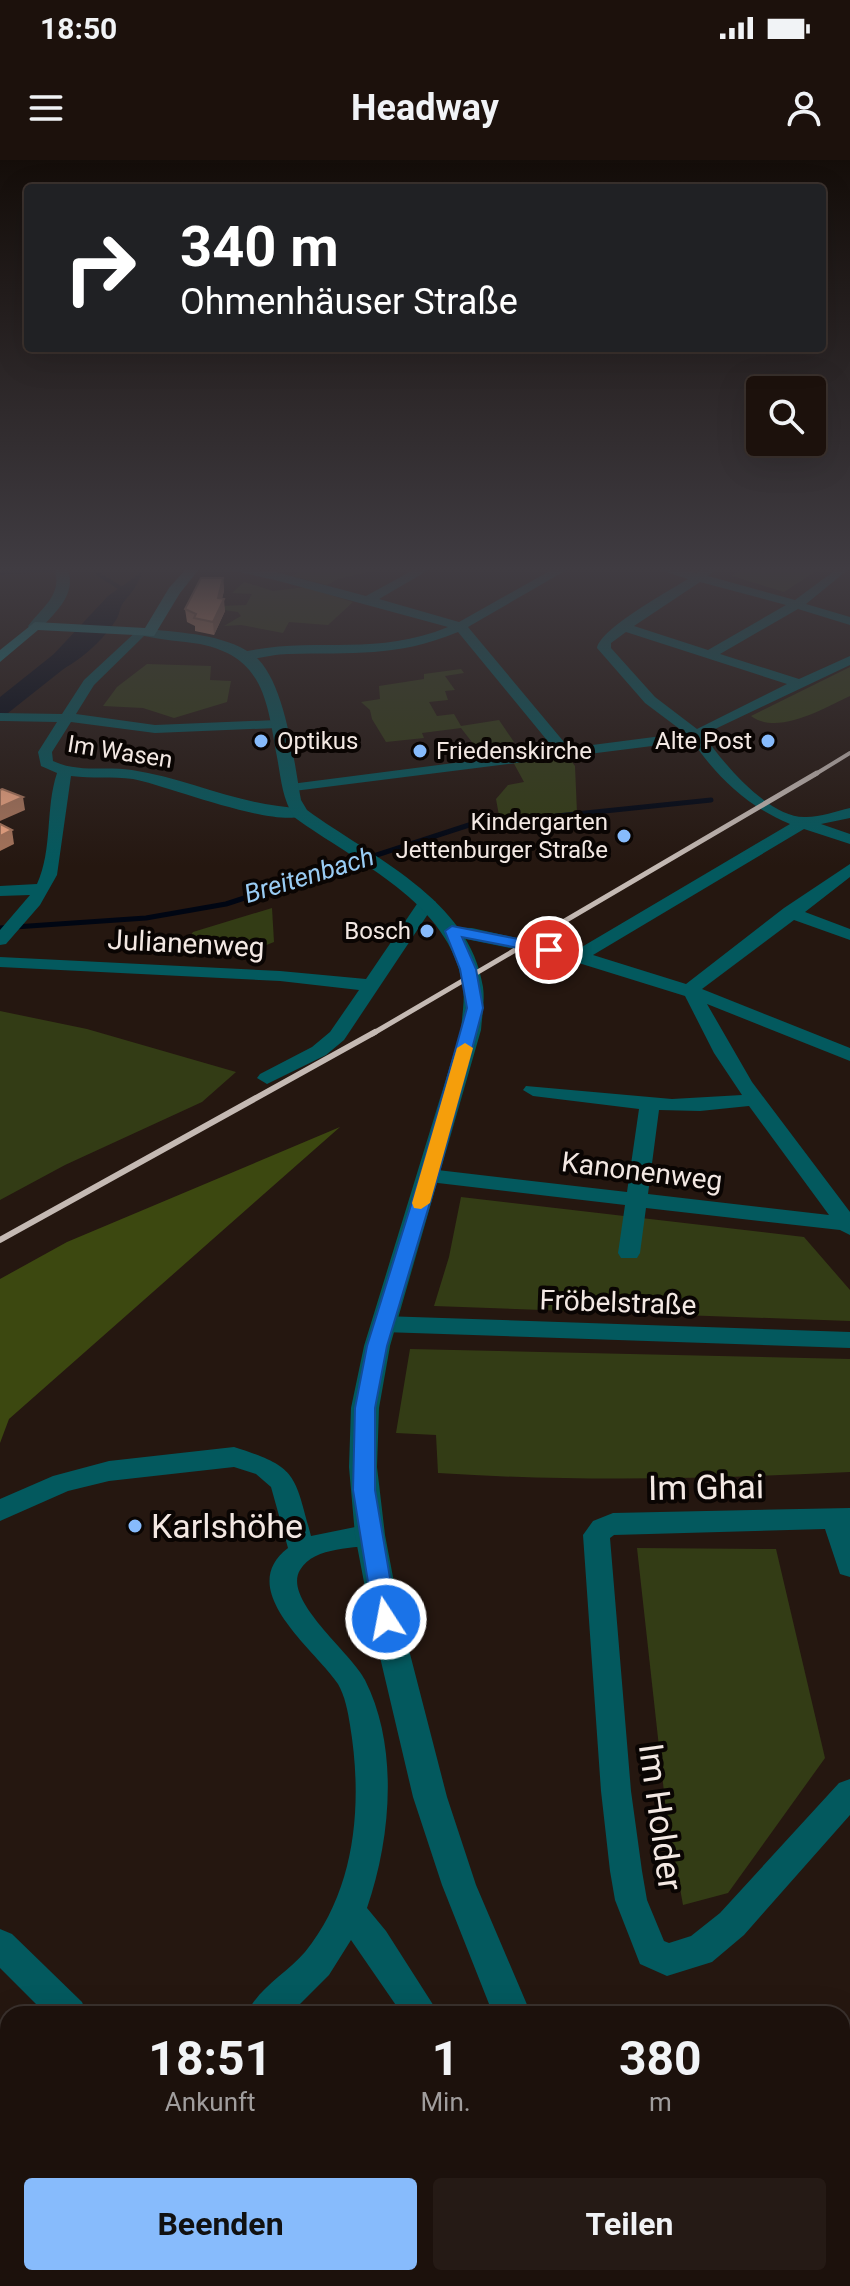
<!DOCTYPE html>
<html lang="de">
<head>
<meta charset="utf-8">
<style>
	:root { --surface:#1c110c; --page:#251a15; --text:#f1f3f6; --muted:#a09d9d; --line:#3a312d; --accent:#87bbfc }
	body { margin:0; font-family:Roboto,sans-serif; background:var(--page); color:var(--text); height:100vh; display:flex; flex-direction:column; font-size:30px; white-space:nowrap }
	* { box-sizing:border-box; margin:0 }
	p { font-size:26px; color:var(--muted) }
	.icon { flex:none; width:44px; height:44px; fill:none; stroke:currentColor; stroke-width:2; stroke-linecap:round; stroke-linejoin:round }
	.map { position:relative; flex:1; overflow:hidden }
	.panel { position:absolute; left:0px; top:1846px; width:850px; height:280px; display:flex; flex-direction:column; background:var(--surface); border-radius:24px 24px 0 0; box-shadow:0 8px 32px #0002,0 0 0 2px var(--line) }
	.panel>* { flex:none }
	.top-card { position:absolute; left:24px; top:24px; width:802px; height:168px; border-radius:8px; box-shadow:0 8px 32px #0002,0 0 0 2px var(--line); background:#202124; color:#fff; overflow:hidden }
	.fabs { position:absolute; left:746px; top:216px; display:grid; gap:16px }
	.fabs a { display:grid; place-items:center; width:80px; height:80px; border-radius:8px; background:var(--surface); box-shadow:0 8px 32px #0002,0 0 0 2px var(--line); font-size:40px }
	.pin { position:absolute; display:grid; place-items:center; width:68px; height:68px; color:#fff; margin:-34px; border:4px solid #fff; border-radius:50%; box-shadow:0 2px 8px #0007 }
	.me { position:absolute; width:88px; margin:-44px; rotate:349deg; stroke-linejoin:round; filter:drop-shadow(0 0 6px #0008) }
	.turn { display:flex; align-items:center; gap:28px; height:168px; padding:0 24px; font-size:36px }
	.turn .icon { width:104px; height:104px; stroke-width:2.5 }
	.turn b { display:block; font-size:56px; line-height:68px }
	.eta { display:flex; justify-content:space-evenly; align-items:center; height:136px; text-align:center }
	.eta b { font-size:48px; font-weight:700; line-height:56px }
	.button { display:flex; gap:16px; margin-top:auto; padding:16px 24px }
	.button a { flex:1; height:92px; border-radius:8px; background:var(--accent); color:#111; font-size:32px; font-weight:700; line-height:92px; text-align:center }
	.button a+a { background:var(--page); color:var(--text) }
	.status { display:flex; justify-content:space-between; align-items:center; height:56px; padding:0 40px; background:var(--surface); direction:ltr }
	.status svg { height:22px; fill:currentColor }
	header { display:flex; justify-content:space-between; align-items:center; height:104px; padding:0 24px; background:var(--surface); font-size:36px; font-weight:700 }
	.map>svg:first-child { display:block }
	.green { fill:#333c15 }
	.forest { fill:#3c4810 }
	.water { fill:#000613 }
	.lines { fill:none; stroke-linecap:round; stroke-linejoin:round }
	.stream-far1 { stroke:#000613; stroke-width:4 }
	.stream { stroke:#000613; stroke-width:5 }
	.river { fill:#000613; fill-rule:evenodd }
	.minor { fill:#03595e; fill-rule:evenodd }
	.tertiary { fill:#03595e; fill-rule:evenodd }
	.secondary { fill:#117a80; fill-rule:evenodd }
	.trunk { fill:#3d9ca2; fill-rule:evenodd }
	.rail-far2 { stroke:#c4b9b3; stroke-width:4 }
	.rail-far1 { stroke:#c4b9b3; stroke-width:5 }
	.rail { stroke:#c4b9b3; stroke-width:6 }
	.wall { fill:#cb8d6f }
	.shaded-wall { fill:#a5735a }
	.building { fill:#eca481; stroke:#a5735a; stroke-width:2 }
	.route { fill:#1a73e8; stroke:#114b97; stroke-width:2 }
	.slow { fill:#f59e0b }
	.poi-dot { fill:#87bbfc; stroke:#0a0503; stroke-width:3 }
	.labels { text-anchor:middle; stroke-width:8; stroke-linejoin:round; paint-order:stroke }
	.far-poi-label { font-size:24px; fill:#f3e8e3; stroke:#0a0503; text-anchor:end }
	.far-street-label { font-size:24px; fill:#f3e8e3; stroke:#0a0503 }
	.far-water-label { font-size:26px; font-style:italic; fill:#99ccf4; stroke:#0a0503 }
	.street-label { font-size:28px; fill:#f3e8e3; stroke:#0a0503 }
	.near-street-label { font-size:34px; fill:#f3e8e3; stroke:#0a0503 }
	.near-poi-label { font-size:34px; fill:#f3e8e3; stroke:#0a0503; text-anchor:start }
</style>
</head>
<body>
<div class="status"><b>18:50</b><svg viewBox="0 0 49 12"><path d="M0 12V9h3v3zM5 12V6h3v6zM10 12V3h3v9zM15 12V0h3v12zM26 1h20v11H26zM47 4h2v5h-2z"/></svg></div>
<header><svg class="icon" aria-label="menu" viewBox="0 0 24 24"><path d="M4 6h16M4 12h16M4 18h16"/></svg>Headway<svg class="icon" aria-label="person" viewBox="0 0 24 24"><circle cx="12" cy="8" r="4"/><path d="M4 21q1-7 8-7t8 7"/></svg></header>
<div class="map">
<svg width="850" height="2126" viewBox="0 0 850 2126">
	<rect width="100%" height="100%" fill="#251710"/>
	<!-- green -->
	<g class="green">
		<path d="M304 408H384L338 419 327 425 292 416Z"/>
		<path d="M743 408H821L784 432 732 416Z"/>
		<path d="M244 422 273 431 305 427 353 442 328 465 289 462 283 473 241 465 224 466 241 456 238 452 217 449 219 446 246 445 252 434 232 433Z"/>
		<path d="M147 504 211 506 210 520 231 521 227 542 174 558 143 548 103 546 117 527Z"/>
		<path d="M850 507V536C824 548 778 576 751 556Z"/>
		<path d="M461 509 464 513 445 516 455 530 445 531 448 540 429 542 437 556 454 554 461 566 499 560 514 582 475 586 461 568 422 573 424 578 386 582 372 559 370 550 361 542 380 539 379 526 424 519V514Z"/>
		<path d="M565 593 575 606 577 653 500 661 496 639 508 625 524 622 512 600Z"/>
		<path d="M272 748 274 782 239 796 180 791 193 772Z"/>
		<path d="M0 851 87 869 236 912 202 942 65 1005 0 1040Z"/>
		<path d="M461 1037 804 1077 850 1130V1161L434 1146 449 1097Z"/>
		<path d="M410 1189 850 1199V1312C712 1319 576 1322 438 1313L436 1275 396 1273Z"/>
		<path d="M637 1388 776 1389 825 1598 728 1733 683 1745 666 1650Z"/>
		<path d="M842 2007 850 2017V2126H809L808 2118H842Z"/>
	</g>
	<!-- forest -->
	<g class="forest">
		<path d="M340 967 9 1259 0 1283V1119L67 1082Z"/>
		<path d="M195 2118H448L447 2126H193Z"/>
	</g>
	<!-- water -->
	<path class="water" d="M142 412C138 426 131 433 123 443 119 449 120 454 116 460 101 484 66 515 37 517L39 510 108 436Z"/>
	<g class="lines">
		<!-- stream-far1 -->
		<g class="stream-far1">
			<path d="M0 413 51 410"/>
			<path d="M98 414 122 429"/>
		</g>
		<!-- stream -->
		<path class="stream" d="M0 768 146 758 226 744 469 665 711 640"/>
		<!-- river -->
		<path class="river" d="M77 480 88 487 85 492 8 553 0 555V537L69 482Z"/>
		<!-- minor -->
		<g class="minor">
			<path d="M220 408 276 412 366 436 417 408H432L379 439 459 462 555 408H570L468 467 569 588 685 573 645 543 597 488C601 468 669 431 688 419L654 408H675L696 413 704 408H718L708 416 795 440 838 408H850L806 444 850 457V465L798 449 720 494 799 519 850 496V505L713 570 705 577C724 604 770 659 806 657 821 657 836 651 850 648V658L821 664 850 674V684L804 669 593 795 686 824 784 748 850 704V717L805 752 850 769V780L794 760 702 829 850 888V901L707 844 752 922 850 1052V1075L840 1070 646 1048 640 1093 637 1098H621L618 1093 625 1045 421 1021 418 1016 429 1009 627 1032 639 949 533 936 523 930 526 926 672 939 742 935 714 893 685 836 569 800 446 775 443 771 446 767 472 768 575 791 790 664C747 646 719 619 692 581L286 632V626L291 624 555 590 458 472C395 498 353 492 288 494 272 494 254 501 239 499V493C313 475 372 498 448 467L275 420ZM700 422 786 445 708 490 634 466ZM626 472 787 524 697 569 655 537 611 488V483ZM749 946 829 1055 648 1034 659 950 700 951Z"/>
			<path d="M140 468 145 469V475L94 525 76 554 155 565 277 560 284 564 277 568 155 573 71 562 52 592 53 601C78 613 106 606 132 610 190 619 241 646 300 648L308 653C285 673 166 625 133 619 113 616 92 619 71 616L57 715 40 745 6 784 0 785V770L30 735 0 736V726L37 724C53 689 45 649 57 613L41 606 38 592 57 562 3 561H0V553L62 554 84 520Z"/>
			<path d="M427 737 436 742 344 880 326 895 267 924 257 918 260 914 312 887 330 872 359 830 280 821 0 807V797L280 811 366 819 421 738Z"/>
			<path d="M383 1156 850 1172V1188L383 1172 375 1170 371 1164 375 1158Z"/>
			<path d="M234 1287C298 1307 294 1314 311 1376L370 1364 379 1367 383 1375 379 1383C356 1390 315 1385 300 1410 282 1440 352 1493 365 1520 399 1587 391 1679 367 1748L386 1771 439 1854H402L351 1780 329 1815 290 1854H247C257 1829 287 1813 305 1792 356 1730 363 1643 350 1565 348 1552 345 1536 338 1524 316 1490 233 1430 288 1388L271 1327 256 1314 234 1307 109 1321 68 1331 0 1361V1339L53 1316 109 1301Z"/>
			<path d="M850 1348V1417L840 1414 825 1369 614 1375 610 1378 631 1631 642 1711 647 1740 664 1781 669 1783 691 1776 720 1753 839 1623 850 1619V1655L744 1775 712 1802 667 1816 640 1804 615 1740 610 1711 601 1631 583 1375 593 1361 613 1353Z"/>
			<path d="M0 1769 12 1774 82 1842 87 1854H46L0 1808Z"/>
			<path d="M850 1950V1994L842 1997V1953Z"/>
			<rect x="457" y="2118" width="38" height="8"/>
			<path d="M698 2118H739L736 2126H695Z"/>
			<path d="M760 2118H827L828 2126H757Z"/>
		</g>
		<!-- tertiary -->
		<g class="tertiary">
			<path d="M54 408H67C78 433 56 452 40 469H30L28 466C42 448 64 433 54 408Z"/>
			<path d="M149 469C182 473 223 474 252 494 285 517 294 602 301 640L307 650C371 697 470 739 483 827 485 841 482 856 481 870L390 1186 379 1248 377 1307 385 1375 401 1459 447 1637 476 1725 531 1854H493L442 1725 413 1637 371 1459 355 1375 349 1307 351 1248 364 1186 461 870C462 856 465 840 463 827 451 742 355 702 294 657 282 638 281 618 277 597 267 541 264 497 200 484 181 481 162 480 144 476L142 473Z"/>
			<path d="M643 2118H687L691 2126H647Z"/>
		</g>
		<!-- secondary -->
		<path class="secondary" d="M187 408H200L180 433 154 476 38 470 0 502V490L35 462 145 468 169 428Z"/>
		<!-- trunk -->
		<rect class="trunk" x="593" y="2118" width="42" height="8"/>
		<!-- rail-far2 -->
		<path class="rail-far2" d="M814 615 850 593"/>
		<!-- rail-far1 -->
		<path class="rail-far1" d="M372 874 817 613"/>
		<!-- rail -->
		<path class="rail" d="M0 1080 375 872"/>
	</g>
	<!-- wall -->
	<path class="wall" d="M223 418 224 431 222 438 225 451 214 475 195 471V466L187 462 185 449Z"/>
	<!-- shaded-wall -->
	<g class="shaded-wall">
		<path d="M223 418 224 431 220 447 224 439 225 451 214 475 213 462Z"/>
		<path d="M23 637 25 650 0 661V647Z"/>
		<path d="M12 670 14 684 0 691V676Z"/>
	</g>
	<!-- building -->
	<g class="building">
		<path d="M201 418H223L218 438 224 439 213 462 194 458 196 454 185 449Z"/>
		<path d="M2 629 23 637 0 647V630Z"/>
		<path d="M0 664 12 670 0 676Z"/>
	</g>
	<!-- sky -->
	<linearGradient id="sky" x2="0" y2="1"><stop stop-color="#140d09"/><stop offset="0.58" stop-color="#403c42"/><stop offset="1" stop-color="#403c42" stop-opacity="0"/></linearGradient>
	<rect width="850" height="706" fill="url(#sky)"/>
	<!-- route -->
	<path class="route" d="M452 766 549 785 556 790 549 794 462 777 476 809 483 848 438 1016 387 1186 375 1248V1330L397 1459 394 1466 386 1469 378 1466 374 1459 353 1330 355 1248 367 1186 420 1016 467 848 460 809 445 771Z"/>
	<!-- slow -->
	<path class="slow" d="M465 883 473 888 430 1043 421 1049 414 1048 412 1043 457 888Z"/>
	<!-- markers -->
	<g class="poi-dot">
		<circle cx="261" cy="581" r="8"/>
		<circle cx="768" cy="581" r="8"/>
		<circle cx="420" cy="591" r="8"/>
		<circle cx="624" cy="676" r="8"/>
		<circle cx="427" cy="771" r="8"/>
		<circle cx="135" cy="1366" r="8"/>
	</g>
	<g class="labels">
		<!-- far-poi labels -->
		<g class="far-poi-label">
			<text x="277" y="589" text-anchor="start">Optikus</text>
			<text x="752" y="589">Alte Post</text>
			<text x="436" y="599" text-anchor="start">Friedenskirche</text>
			<text x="608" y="670">Kindergarten<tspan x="608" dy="28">Jettenburger Straße</tspan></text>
			<text x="411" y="779">Bosch</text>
		</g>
		<!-- far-street labels -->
		<g class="far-street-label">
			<text transform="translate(120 592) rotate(9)" y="8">Im Wasen</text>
		</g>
		<!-- far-water labels -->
		<g class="far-water-label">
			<text transform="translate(309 715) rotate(-17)" y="9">Breitenbach</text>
		</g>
		<!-- street labels -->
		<g class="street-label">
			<text transform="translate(186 783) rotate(3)" y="10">Julianenweg</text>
			<text transform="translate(642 1011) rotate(7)" y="10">Kanonenweg</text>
			<text transform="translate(618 1142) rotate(2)" y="10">Fröbelstraße</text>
		</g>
		<!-- near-street labels -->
		<g class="near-street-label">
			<text transform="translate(706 1327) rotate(-1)" y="12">Im Ghai</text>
			<text transform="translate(661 1657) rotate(82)" y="12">Im Holder</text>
		</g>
		<!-- near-poi labels -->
		<g class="near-poi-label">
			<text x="151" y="1378">Karlshöhe</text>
		</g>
	</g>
</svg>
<div class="fabs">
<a><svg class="icon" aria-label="search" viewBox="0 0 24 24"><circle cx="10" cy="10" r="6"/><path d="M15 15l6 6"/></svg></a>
</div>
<div class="pin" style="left:549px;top:790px;background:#d93025"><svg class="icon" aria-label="arrive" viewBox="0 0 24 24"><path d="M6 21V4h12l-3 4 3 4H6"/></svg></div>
<svg class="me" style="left:386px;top:1459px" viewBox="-20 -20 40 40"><circle r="17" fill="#1a73e8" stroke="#fff" stroke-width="3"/><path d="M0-11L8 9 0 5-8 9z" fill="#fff"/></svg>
<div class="top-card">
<div class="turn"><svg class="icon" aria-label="right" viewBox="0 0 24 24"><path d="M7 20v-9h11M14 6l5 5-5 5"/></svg><div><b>340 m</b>Ohmenhäuser Straße</div></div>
</div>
<section class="panel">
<div class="eta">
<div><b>18:51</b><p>Ankunft</p></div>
<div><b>1</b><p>Min.</p></div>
<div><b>380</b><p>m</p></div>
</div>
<div class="button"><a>Beenden</a><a>Teilen</a></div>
</section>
</div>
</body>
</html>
